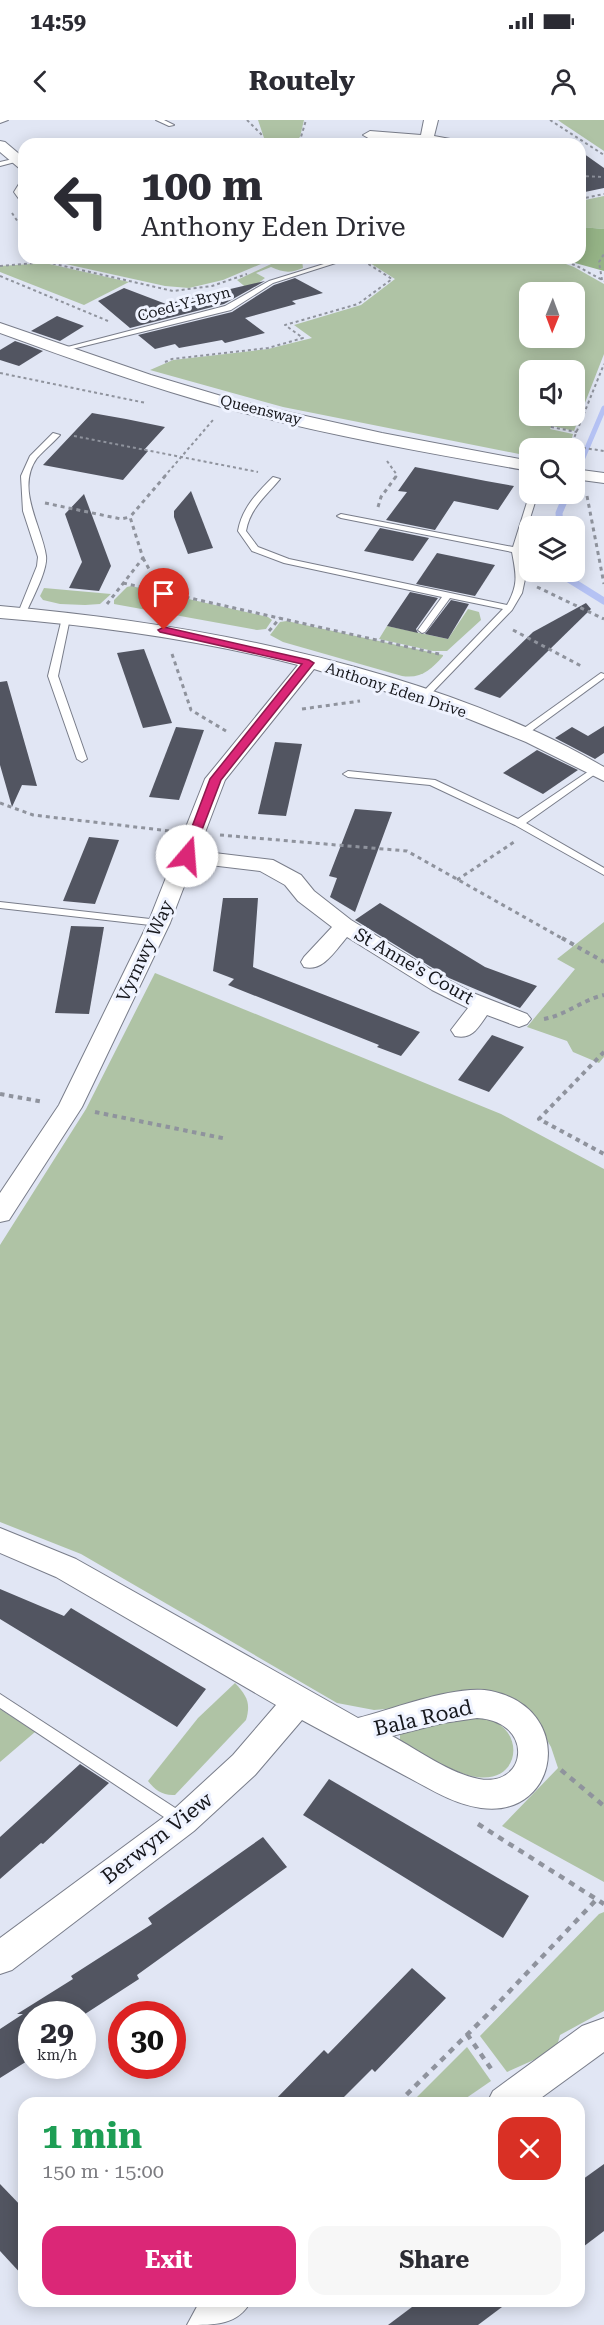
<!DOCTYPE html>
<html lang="en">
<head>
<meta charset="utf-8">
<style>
	:root { --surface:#fff; --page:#f7f7f7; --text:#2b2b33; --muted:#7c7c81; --accent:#db2777 }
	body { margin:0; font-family:"Roboto Serif",serif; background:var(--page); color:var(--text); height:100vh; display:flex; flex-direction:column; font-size:22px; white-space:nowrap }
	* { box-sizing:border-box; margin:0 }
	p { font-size:20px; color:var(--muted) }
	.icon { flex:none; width:33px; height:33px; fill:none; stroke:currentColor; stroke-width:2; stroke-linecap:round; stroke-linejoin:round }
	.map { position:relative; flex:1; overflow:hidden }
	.side { position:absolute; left:18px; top:1977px; width:567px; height:210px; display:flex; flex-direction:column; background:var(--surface); border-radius:18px; box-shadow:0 3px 15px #0003 }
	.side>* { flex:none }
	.top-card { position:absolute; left:18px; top:18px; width:568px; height:126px; border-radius:18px; box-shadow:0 3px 15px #0003; background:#fff; color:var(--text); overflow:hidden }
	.needle { width:39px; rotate:181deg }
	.buttons { position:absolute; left:519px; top:162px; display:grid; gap:12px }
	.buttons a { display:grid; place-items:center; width:66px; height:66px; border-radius:12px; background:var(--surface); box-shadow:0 3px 15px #0003; font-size:30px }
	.speed { position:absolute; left:18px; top:1881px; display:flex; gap:12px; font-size:30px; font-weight:700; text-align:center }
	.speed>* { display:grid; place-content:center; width:78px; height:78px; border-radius:50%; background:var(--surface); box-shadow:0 3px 15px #0003; line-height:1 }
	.speed small { font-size:15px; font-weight:400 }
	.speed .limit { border:9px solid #d22; background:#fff; color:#111 }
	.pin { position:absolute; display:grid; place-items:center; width:51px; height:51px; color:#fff; margin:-62px -26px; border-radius:50% 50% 50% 0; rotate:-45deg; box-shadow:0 0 6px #0007 }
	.pin .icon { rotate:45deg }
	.me { position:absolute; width:66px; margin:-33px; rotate:18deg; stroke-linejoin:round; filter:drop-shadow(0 0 4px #0008) }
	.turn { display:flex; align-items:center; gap:21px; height:126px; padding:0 24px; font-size:27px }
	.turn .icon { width:78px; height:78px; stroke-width:2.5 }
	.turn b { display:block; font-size:42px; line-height:51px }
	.round { display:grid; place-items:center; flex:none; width:63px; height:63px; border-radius:18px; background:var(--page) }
	.summary { display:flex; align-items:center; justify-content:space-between; height:102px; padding:0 24px }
	h1 { font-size:36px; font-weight:700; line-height:45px; color:#1e9e55 }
	.primary-button { display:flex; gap:12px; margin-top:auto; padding:12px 24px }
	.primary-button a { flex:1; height:69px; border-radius:18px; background:var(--accent); color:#fff; font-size:24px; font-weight:700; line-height:69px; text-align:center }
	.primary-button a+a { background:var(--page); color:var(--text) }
	.status { display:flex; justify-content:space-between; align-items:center; height:42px; padding:0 30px; background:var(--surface); direction:ltr }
	.status svg { height:16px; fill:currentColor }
	header { display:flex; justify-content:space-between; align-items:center; height:78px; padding:0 24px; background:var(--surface); font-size:27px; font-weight:700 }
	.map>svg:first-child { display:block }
	.green { fill:#afc3a5; fill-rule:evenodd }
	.forest { fill:#95b386 }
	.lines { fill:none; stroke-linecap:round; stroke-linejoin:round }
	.stream-far1 { stroke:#b5c2f4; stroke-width:5 }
	.stream { stroke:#b5c2f4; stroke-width:7 }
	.building { fill:#525561 }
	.lane-casing { stroke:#797d8a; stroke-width:2 }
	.street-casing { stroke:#797d8a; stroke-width:2 }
	.path-far3 { stroke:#8f939d; stroke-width:2; stroke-dasharray:3 3; stroke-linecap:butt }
	.path-far2 { stroke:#8f939d; stroke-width:3; stroke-dasharray:4 4; stroke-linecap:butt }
	.path-far1 { stroke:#8f939d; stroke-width:4; stroke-dasharray:4.5 4.5; stroke-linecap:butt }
	.path { stroke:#8f939d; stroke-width:4.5; stroke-dasharray:6 6; stroke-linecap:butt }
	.lane { fill:#fff; fill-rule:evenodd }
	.street { fill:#fff; fill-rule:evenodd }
	.route { fill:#db2777; stroke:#8e194d; stroke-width:1.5 }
	.labels { text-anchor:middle; stroke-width:6; stroke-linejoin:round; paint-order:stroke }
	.far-street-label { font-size:15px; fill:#16171c; stroke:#eff3ff }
	.street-label { font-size:18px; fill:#16171c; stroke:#eff3ff }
	.near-street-label { font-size:21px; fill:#16171c; stroke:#eff3ff }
</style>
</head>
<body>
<div class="status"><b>14:59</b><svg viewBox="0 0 49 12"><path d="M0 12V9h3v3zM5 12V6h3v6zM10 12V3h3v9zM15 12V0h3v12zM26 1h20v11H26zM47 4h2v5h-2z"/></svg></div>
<header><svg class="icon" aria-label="back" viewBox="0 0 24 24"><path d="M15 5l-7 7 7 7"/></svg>Routely<svg class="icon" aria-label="person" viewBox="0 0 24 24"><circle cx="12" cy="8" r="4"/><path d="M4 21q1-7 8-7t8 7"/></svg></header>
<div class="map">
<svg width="604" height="2205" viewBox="0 0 604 2205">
	<rect width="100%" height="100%" fill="#e1e6f4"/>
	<!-- green -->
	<g class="green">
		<path d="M258 0H304L300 17 291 24H266Z"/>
		<path d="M558 0H604V31L562 3Z"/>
		<path d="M604 76V109L581 107 580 81Z"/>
		<path d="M201 138H275L223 160 189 168 165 166 61 143H150Z"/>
		<path d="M284 138H308L302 140 303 148C291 153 284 153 271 147L256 153 265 158 249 170 237 160Z"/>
		<path d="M362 138H550L574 147 604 164V234L574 311 552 306 550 309 573 314 572 318 552 328H530L529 336 283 287 150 250 173 240 268 229 312 218 294 205 361 185 395 159ZM530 172H574V218H530ZM574 250V296H530V250Z"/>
		<path d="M45 143 129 162 84 185 0 152V146Z"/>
		<path d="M131 466 268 497 272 500 266 509 257 510 114 484V480L127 467Z"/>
		<path d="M44 468 111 474 100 484 85 485 60 484 43 480 40 476Z"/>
		<path d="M468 489 479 492 481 500 447 531H433L379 519 387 506 448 519Z"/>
		<path d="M287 501 443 535V536C431 550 421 559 402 556L283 522 270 515 280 502Z"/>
		<path d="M604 802V937L599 943 573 932 567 921 527 907 575 849 557 839Z"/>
		<path d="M155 853 501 994 604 1049V1762L502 1706 558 1648 551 1627 534 1597 408 1587 374 1590 337 1583 81 1434 0 1402V1125L86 989Z"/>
		<path d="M235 1563C247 1576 251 1583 246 1600L175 1675C163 1676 155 1670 148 1661L198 1598Z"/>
		<path d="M0 1589 35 1612 0 1642Z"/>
		<path d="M474 1597C527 1598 525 1664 477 1657 458 1655 424 1635 405 1627L400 1621V1615L407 1610Z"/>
		<path d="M604 1792V1891L560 1915 556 1930 507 1952 480 1916 599 1794Z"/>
		<path d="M467 1927 491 1961 459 1983H411Z"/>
	</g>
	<!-- forest -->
	<path class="forest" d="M581 107 604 109V151L557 138H580Z"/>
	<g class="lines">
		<!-- stream-far1 -->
		<path class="stream-far1" d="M579 347 604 288"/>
		<!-- stream -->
		<g class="stream">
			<path d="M560 406 559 393 567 374"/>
			<path d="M566 452 567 458 604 481"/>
		</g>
	</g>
	<!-- building -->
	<g class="building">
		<path d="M580 31 604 48V68L580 73Z"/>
		<path d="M295 158 323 173 292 181 296 184 245 198 265 213 225 223 222 220 179 228 175 224 155 229 138 215 232 192 274 165Z"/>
		<path d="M265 161 224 184 130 208 98 181 124 168 166 184Z"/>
		<path d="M57 196 84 206 60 221 31 211Z"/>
		<path d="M15 221 27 225 43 231 19 246 0 240V230Z"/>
		<path d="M92 293 126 299 165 307 144 330 148 331 123 360 43 345Z"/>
		<path d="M415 347 486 361 514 366 498 390 454 381 435 410 386 400 407 372 398 371Z"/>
		<path d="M191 371 213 428 188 434 174 397V391Z"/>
		<path d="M84 374 111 446 99 471 69 468 82 442 65 394Z"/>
		<path d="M380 408 429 418 413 441 364 431Z"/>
		<path d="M437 433 495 445 475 476 416 464Z"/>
		<path d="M410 472 438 478 416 509 418 513 387 506Z"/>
		<path d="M451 480 469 484 448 519 425 514Z"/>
		<path d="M586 483 591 489 500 578 474 569 533 512Z"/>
		<path d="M144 529 172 603 143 608 117 533Z"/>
		<path d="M7 561 37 666 22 665 12 687 0 645V562Z"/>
		<path d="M604 606V633L595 639 555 618 572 607 588 616Z"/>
		<path d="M176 607 204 610 179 680 149 677Z"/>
		<path d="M275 622 302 624 286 696 258 694Z"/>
		<path d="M537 630 578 650 543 674 503 653Z"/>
		<path d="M355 689 392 692 355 792 330 777 337 758 329 756Z"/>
		<path d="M89 717 119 720 95 784 63 781Z"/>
		<path d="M223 778H258L253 847 420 912 401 936 377 927 379 925 228 865 234 859 213 851Z"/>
		<path d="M380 783 485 847 537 866 520 888 449 858 355 800Z"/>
		<path d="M71 806 104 807 89 894 55 893Z"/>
		<path d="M492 915 524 927 489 972 458 960Z"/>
		<path d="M0 1469 64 1496 71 1488 206 1569 177 1607 0 1499Z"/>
		<path d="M80 1644 109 1663 43 1724 41 1723 0 1759V1717Z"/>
		<path d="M329 1659 529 1776 503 1818 303 1695Z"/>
		<path d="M263 1717 287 1747 137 1855 139 1859 85 1894H32V1938L0 1958V1909L23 1894H17L73 1859 71 1856 152 1804 148 1798Z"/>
		<path d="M412 1848 446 1878 375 1952 372 1949 338 1983H272L324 1930 328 1934Z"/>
		<path d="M604 2044V2111L579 2130V2062Z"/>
		<path d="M0 2064 24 2089V2157L0 2131Z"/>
		<path d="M420 2181H510L478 2205H388Z"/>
	</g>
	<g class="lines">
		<!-- lane casing -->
		<g class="lane-casing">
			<g id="lane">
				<path d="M0 0H8L0 3Z"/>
				<path d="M156 0H164L174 5 169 6Z"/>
				<path d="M17 38 19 39V41L0 46V42Z"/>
				<path d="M340 139 345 140 273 163 231 190 60 232 56 230 225 186 269 161Z"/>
				<path d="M53 313 60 315C53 323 44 330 37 338 15 369 42 406 46 436 48 450 32 479 26 493L22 496 18 493 37 446 38 437 23 391 21 356 30 336Z"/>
				<path d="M273 357 280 359C266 376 250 388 246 411L258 427 289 439 507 485C519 464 516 454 512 432L341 398 337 396 341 394 513 427 529 376 536 374 537 376 520 430 525 459 522 473 512 490 427 578H421V574L503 489 450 478 425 512 422 513 418 510 442 477 284 443 252 431 238 411C242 388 257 373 273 357Z"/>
				<path d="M66 495 70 498 58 556 87 639 82 642 77 639 48 556 62 498Z"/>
				<path d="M601 553 604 554V558L526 615H520V611Z"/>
				<path d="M595 647 600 650 598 652 526 703 604 748V755L515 705 430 665 348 657 343 654 348 651 435 660 518 699Z"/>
				<path d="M0 782 159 800 164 803 159 806 0 788Z"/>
				<path d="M0 1574 186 1695 189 1700 186 1705 181 1707 176 1705 0 1588Z"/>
			</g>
		</g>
		<!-- street casing -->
		<g class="street-casing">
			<g id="street">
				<path d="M424 0H438L434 16 461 21 463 24 370 19 363 15 370 11 421 15Z"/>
				<path d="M0 21 5 22 24 38V49L19 48 0 32Z"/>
				<path d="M24 63V80L19 79 14 72 19 64Z"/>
				<path d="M0 203 151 255 238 281 382 313 530 341V351C428 333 325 315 225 288 149 267 74 240 0 213Z"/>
				<path d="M574 349 604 353V363L574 359Z"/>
				<path d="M0 486C181 502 373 537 539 613 561 623 583 635 604 647V661L526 622 454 593 314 549 225 660 198 731 273 740 301 755 314 771 351 800 448 860 473 873 527 894 531 899 527 904 519 907 487 895C478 908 472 920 455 916L451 910 468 888 432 870 347 817C335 831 323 852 304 847L301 842 304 837 332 807 298 781 285 765 260 751 193 743 170 803 82 987 9 1100 0 1102V1073L59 985 148 803 205 659 298 545C200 520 100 506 0 498Z"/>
				<path d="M0 1408 76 1439 358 1598C394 1589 456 1564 491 1571 577 1589 559 1699 481 1688 452 1684 427 1667 402 1654 369 1636 335 1618 302 1600L255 1655 194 1711 12 1850 0 1854V1818L172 1691 233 1635 276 1585 56 1457 0 1433ZM477 1598C535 1601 528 1668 479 1659 451 1654 418 1630 392 1616L443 1603Z"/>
				<path d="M604 1898V1932L534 1983H487L493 1971 582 1906Z"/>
				<path d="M200 2181H251C238 2205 216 2205 187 2205Z"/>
			</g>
		</g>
		<!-- path-far3 -->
		<g class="path-far3">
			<path d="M247 0 261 14 263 24"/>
			<path d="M550 0 604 35"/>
			<path d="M292 24 301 17 306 0"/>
			<path d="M580 56 604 57"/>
			<path d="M580 79 604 74"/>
			<path d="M12 93 24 111"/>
			<path d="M43 138 46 142 173 171 212 166 247 154"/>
			<path d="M555 138 577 146 604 161"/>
			<path d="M55 142H151L158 138"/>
			<path d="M155 142 187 138"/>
			<path d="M267 143 277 138"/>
			<path d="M0 146 47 142"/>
			<path d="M0 156 108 201"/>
			<path d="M602 160 599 142 604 134"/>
			<path d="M165 242 172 239 268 228 303 218 285 205 358 184 392 159 359 138"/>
			<path d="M0 253 146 283"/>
			<path d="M551 307 577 312"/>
			<path d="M74 316 258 352"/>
			<path d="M571 326 604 331"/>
			<path d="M557 328 572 323"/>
			<path d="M570 328 604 244"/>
			<path d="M387 341 397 355 396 357"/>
			<path d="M164 357 213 300"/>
		</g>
		<!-- path-far2 -->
		<g class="path-far2">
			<path d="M587 376 604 464"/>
			<path d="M45 383 121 399 130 397"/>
			<path d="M378 387 381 377 397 355"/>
			<path d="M143 438 161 471"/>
			<path d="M123 463 439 534"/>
			<path d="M537 467 604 499"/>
			<path d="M107 484 143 438 130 397 166 355"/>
			<path d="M513 510 583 547"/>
			<path d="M269 511 280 498"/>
			<path d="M172 534 191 590 226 611"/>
			<path d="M302 589 360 581"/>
			<path d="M0 683 33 695 170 711"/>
			<path d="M220 715 407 731 565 820"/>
			<path d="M457 760 514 722"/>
		</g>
		<!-- path-far1 -->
		<g class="path-far1">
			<path d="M562 818 604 842"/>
			<path d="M544 899C566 895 582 880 604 875"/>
			<path d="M604 932 539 999 604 1034"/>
			<path d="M0 974 44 982"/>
			<path d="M95 992 227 1019"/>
		</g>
		<!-- path -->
		<g class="path">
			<path d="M561 1650 604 1686"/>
			<path d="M478 1704 604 1784"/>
			<path d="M467 1914 494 1953"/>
			<path d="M398 1983 487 1895 596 1780"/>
		</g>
		<!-- lane -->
		<use href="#lane" class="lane"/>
		<!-- street -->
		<use href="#street" class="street"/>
	</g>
	<!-- route -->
	<path class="route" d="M164 507 309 540 314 543 221 660 192 736 187 740 181 736 210 659 302 544 160 512 158 510Z"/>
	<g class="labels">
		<!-- far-street labels -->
		<g class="far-street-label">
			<text transform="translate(184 184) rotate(-15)" y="5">Coed-Y-Bryn</text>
			<text transform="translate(261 290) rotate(14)" y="5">Queensway</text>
			<text transform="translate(396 570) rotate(18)" y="5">Anthony Eden Drive</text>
		</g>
		<!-- street labels -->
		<g class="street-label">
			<text transform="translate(145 831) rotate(-65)" y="6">Vyrnwy Way</text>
			<text transform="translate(414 846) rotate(30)" y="6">St Anne's Court</text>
		</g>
		<!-- near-street labels -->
		<g class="near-street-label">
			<text transform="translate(423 1598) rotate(-13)" y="7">Bala Road</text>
			<text transform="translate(157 1718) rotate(-38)" y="7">Berwyn View</text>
		</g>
	</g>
</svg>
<div class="buttons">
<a><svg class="needle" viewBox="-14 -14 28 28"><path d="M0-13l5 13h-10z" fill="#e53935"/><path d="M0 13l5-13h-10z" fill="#7c7c81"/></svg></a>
<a><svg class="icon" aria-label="sound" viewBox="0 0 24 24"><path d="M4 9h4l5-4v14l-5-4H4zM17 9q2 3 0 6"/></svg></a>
<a><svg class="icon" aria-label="search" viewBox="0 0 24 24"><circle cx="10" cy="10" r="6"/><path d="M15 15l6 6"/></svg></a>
<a><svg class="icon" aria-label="layers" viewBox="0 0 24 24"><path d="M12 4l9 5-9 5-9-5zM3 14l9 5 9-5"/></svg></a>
</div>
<div class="speed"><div>29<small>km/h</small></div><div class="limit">30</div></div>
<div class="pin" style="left:164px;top:510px;background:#d93025"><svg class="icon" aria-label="arrive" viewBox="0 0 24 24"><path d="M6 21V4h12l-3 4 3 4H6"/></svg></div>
<svg class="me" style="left:187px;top:736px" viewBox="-20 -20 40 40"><circle r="19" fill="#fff"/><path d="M0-13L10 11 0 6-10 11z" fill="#db2777"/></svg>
<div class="top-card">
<div class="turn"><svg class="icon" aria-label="left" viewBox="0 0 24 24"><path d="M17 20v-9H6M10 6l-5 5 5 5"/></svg><div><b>100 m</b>Anthony Eden Drive</div></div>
</div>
<section class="side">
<div class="summary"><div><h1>1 min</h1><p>150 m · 15:00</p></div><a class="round" style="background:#d93025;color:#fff"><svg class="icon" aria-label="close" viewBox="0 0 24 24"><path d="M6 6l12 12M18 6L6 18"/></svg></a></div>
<div class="primary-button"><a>Exit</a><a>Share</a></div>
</section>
</div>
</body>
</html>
